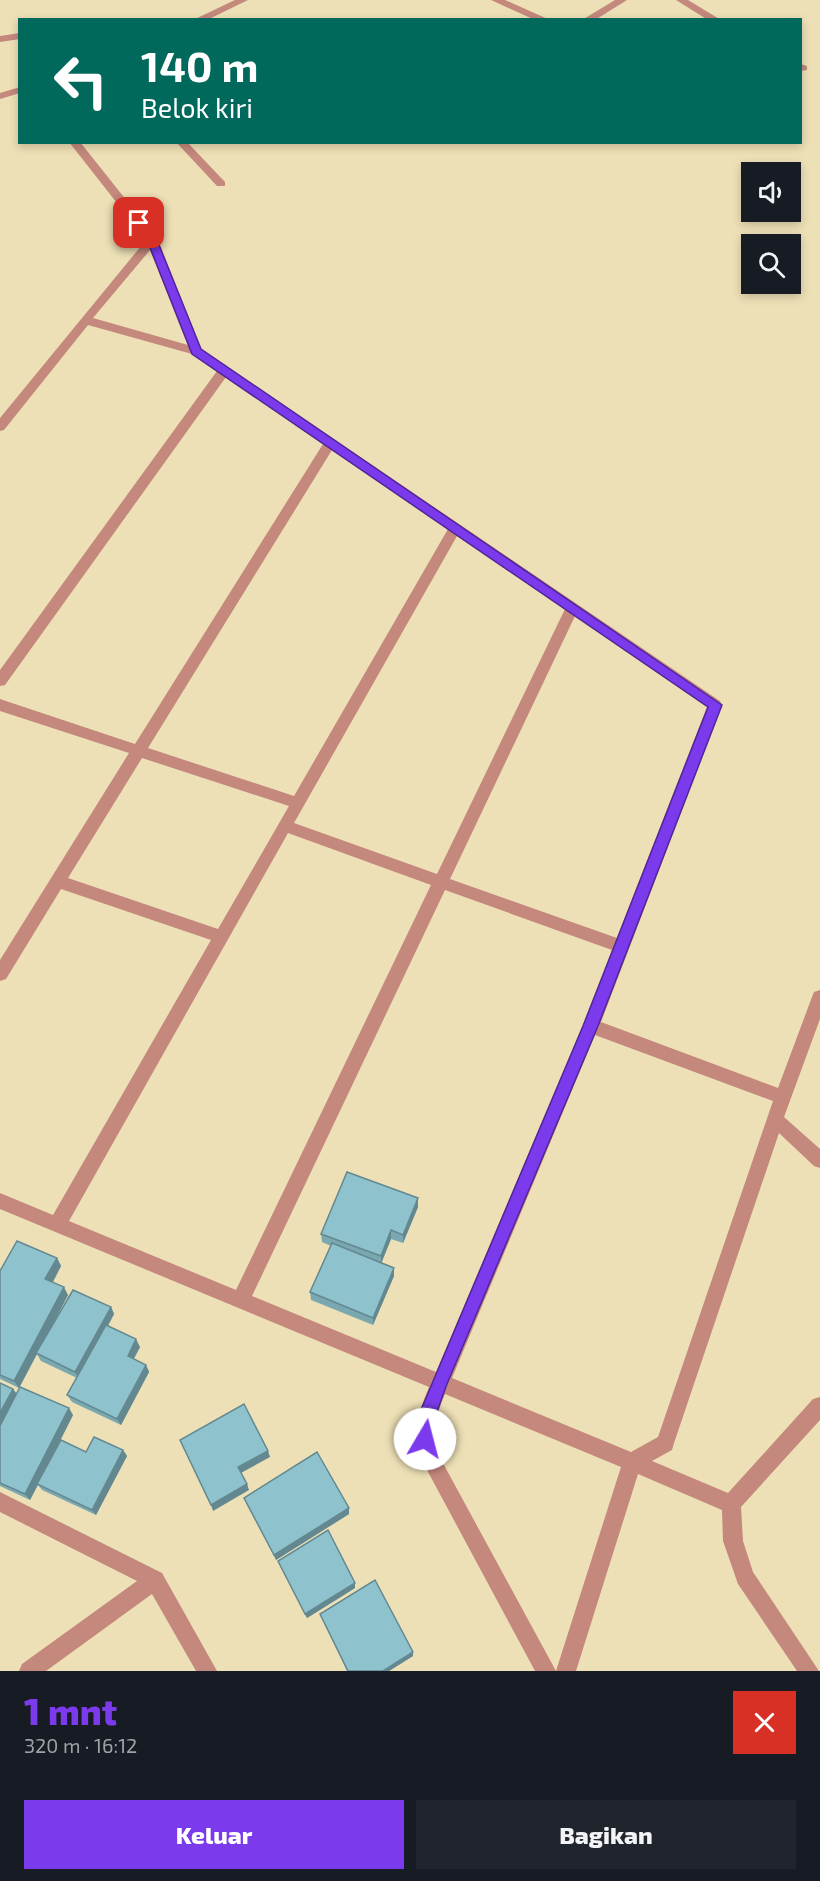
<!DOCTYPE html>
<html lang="id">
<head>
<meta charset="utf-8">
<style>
	:root { --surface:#171b24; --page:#20242c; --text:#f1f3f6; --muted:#9ea1a6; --accent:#7c3aed }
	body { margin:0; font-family:"Exo 2",sans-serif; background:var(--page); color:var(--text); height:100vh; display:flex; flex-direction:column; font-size:22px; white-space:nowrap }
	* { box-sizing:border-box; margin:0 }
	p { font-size:20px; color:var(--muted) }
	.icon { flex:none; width:33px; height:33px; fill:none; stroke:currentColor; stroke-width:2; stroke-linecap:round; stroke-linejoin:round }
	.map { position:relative; height:1671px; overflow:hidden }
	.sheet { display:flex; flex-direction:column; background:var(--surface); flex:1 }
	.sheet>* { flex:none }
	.top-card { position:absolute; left:18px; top:18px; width:784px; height:126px; border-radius:0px; box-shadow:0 3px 9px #0003; background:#00695c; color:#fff; overflow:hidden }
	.controls { position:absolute; left:741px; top:162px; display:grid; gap:12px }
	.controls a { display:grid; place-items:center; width:60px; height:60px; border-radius:0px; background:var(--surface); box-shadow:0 3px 9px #0003; font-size:30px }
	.pin { position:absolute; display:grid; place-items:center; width:51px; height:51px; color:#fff; margin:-26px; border-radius:12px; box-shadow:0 3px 9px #0006 }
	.me { position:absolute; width:66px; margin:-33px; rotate:8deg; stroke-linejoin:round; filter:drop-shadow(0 0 4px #0008) }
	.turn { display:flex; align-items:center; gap:21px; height:126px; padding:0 24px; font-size:27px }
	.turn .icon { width:78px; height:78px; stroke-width:2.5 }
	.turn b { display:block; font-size:42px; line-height:51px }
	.round { display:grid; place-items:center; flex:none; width:63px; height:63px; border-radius:0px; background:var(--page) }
	.head { display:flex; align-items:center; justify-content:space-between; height:102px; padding:0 24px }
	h1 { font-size:36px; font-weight:800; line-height:45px; color:var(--accent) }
	.primary-button { display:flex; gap:12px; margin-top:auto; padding:12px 24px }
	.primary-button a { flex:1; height:69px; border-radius:0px; background:var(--accent); color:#fff; font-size:24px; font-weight:800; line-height:69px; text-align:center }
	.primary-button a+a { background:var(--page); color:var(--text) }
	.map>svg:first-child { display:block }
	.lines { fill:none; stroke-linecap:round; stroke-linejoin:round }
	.service { fill:#c4887c; fill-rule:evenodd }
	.minor { fill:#c4887c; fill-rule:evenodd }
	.wall { fill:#7aa8b1 }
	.shaded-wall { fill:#638890 }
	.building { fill:#8ec3ce; stroke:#638890; stroke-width:1.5 }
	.route { fill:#7c3aed; stroke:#51269a; stroke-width:1.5 }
</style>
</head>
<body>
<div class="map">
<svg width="820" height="1671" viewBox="0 0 820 1671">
	<rect width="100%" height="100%" fill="#ede0b6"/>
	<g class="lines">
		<!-- service -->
		<path class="service" d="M176 142H187L225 182V186H217Z"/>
		<!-- minor -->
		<g class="minor">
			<path d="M235 0H248L207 20H193Z"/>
			<path d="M491 0H505L550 20H535Z"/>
			<path d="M615 0H627L595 20H582Z"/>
			<path d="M676 0H688L721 20H708Z"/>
			<path d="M20 33V39L0 42V36Z"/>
			<path d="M801 64 807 66V70L801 71Z"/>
			<path d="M20 87V93L0 99V93Z"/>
			<path d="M69 142H80L158 240 201 349 720 701 722 705 601 1022 778 1088 812 997 814 992 820 990V1019L784 1117 820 1149V1168L814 1166 779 1133 674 1443 672 1450 652 1461 728 1493 813 1399 820 1397V1420L741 1507 743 1541 753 1572 819 1671H797L738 1584 723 1541 722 1510 638 1474 576 1671H535L420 1457C413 1428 418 1414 429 1387L0 1209V1193L53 1215 211 940 61 889 6 979 0 981V960L129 753 0 711V699L135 744 323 444 226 377 5 685 0 686V670L217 371 192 354 88 325 4 430 0 431V418L146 240ZM150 250 188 345 93 318ZM332 450 448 529 294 796 148 748ZM457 536 565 609 437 874 294 823ZM575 616 707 707 617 938 450 879ZM142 758 289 806 218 929 68 878ZM288 833 431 885 236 1290 69 1221ZM445 890 612 950 583 1026 436 1372 252 1296ZM595 1035 773 1101 658 1437 631 1452 452 1378ZM445 1394 621 1467 556 1671 438 1454C433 1431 436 1415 445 1394Z"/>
			<path d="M0 1492 162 1573 217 1671H196L152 1594 46 1671H19L22 1664 137 1581 0 1512Z"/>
		</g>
	</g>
	<!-- wall -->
	<g class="wall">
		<path d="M418 1198V1207L403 1243 391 1239 381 1263 394 1276 373 1325 311 1300 310 1292 331 1246 322 1242 321 1234Z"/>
		<path d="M57 1258 61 1266 53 1282 68 1295 45 1338 111 1307 114 1314 108 1326 140 1347 134 1359 146 1365 149 1372 121 1425 72 1402 67 1395 77 1378 41 1361 37 1354 19 1388 0 1379V1271Z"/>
		<path d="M0 1383 13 1389 17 1394 73 1415 51 1459 86 1452 123 1450 127 1456 96 1515 42 1490 38 1485 30 1500 0 1486Z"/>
		<path d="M244 1498 349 1508V1514L276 1560Z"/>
		<path d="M278 1561 355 1583V1588L307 1618Z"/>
		<path d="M320 1614 413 1656 389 1671H347Z"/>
	</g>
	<!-- shaded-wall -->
	<g class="shaded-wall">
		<path d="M418 1198V1207L403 1243V1235Z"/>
		<path d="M391 1230V1239L381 1264V1256Z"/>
		<path d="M57 1258 61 1266 50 1287 45 1279Z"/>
		<path d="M394 1268V1276L373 1325V1318Z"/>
		<path d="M64 1287 68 1295 19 1388 14 1381Z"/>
		<path d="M111 1307 114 1314 79 1379 75 1372Z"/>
		<path d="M136 1339 140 1347 131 1363 128 1356Z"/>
		<path d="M146 1365 149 1372 121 1425 117 1419Z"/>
		<path d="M13 1389 18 1396 0 1429V1413Z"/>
		<path d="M69 1408 73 1415 30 1500 25 1494Z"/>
		<path d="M123 1450 127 1456 96 1515 92 1510Z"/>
		<path d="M268 1451 270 1457 241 1473 238 1467Z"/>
		<path d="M247 1484 249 1490 213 1511 211 1505Z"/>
		<path d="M349 1508V1514L276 1560 274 1555Z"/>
		<path d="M355 1583V1588L307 1618 305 1614Z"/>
		<path d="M413 1652V1656L389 1671H383Z"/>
	</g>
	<!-- building -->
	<g class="building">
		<path d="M347 1172 418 1198 403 1235 391 1230 381 1256 321 1234Z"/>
		<path d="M17 1241 57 1258 45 1279 64 1287 14 1381 0 1375V1271Z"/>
		<path d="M332 1243 394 1268 373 1318 310 1292Z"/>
		<path d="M73 1290 111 1307 75 1372 36 1353Z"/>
		<path d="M106 1325 136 1339 128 1356 146 1365 117 1419 67 1395Z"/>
		<path d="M0 1383 13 1389 0 1413Z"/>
		<path d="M20 1387 69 1408 25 1494 0 1483V1426Z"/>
		<path d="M244 1404 268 1451 238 1467 247 1484 211 1505 180 1440Z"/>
		<path d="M94 1437 123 1450 92 1510 37 1484 61 1440 86 1452Z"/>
		<path d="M317 1452 349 1508 274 1555 244 1498Z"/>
		<path d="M328 1530 355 1583 305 1614 278 1561Z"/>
		<path d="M375 1580 413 1652 383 1671H348L320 1614Z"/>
	</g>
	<!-- route -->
	<path class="route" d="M135 221H143L157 240 201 349 722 705 598 1026 447 1384 435 1417 431 1445 425 1447 419 1445 416 1439 418 1417 583 1026 708 707 192 354 147 240 134 223Z"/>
</svg>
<div class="controls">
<a><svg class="icon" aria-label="sound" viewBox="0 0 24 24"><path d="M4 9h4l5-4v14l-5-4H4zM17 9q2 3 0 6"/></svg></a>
<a><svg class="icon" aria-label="search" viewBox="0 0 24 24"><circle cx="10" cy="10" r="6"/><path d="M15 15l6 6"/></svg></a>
</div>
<div class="pin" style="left:139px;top:223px;background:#d93025"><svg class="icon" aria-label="arrive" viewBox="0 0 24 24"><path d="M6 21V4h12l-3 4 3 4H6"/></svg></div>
<svg class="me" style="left:425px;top:1439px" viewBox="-20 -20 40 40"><circle r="19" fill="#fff"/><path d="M0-13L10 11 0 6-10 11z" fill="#7c3aed"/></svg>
<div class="top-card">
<div class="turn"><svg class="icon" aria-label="left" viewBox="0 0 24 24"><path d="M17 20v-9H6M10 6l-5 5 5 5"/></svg><div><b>140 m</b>Belok kiri</div></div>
</div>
</div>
<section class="sheet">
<div class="head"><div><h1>1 mnt</h1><p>320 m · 16:12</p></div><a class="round" style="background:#d93025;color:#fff"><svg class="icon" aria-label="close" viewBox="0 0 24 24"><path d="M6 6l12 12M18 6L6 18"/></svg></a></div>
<div class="primary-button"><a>Keluar</a><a>Bagikan</a></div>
</section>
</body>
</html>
